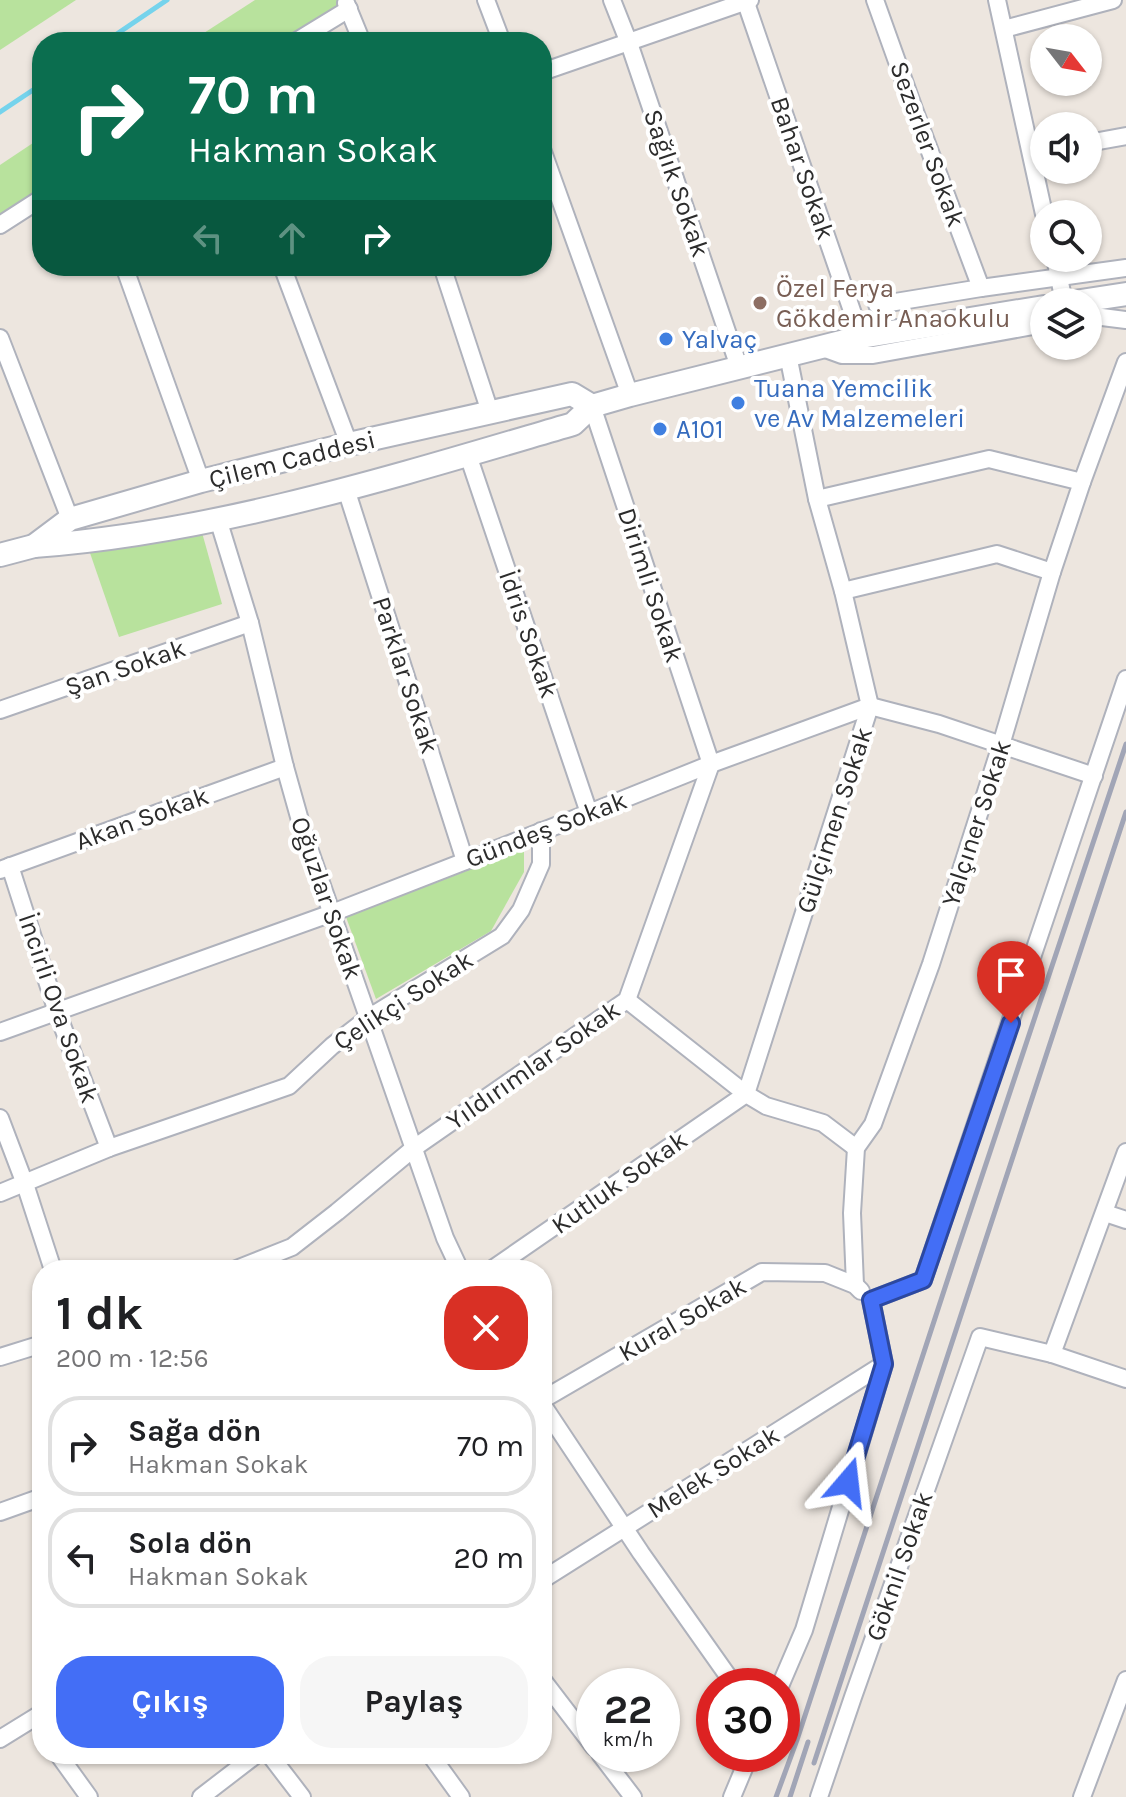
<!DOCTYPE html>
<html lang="tr">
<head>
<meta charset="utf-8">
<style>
	:root { --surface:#fff; --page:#f6f6f6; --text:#202124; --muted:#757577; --line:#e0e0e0; --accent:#436ef6 }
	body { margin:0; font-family:Karla,sans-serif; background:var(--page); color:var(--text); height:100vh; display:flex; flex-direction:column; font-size:30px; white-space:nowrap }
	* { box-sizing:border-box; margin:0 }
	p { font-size:26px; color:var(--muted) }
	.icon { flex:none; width:44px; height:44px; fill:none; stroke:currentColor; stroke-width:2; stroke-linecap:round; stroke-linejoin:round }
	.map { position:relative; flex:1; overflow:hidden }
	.drawer { position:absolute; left:32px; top:1260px; width:520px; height:504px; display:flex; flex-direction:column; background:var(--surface); border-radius:32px; box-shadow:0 2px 6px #0004 }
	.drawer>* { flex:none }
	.guide { position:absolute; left:32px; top:32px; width:520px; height:244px; border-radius:32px; box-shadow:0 2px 6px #0004; background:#0b6e4f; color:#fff; overflow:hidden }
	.needle { width:52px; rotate:121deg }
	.buttons { position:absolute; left:1030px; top:24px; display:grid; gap:16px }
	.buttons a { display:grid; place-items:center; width:72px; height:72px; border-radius:50%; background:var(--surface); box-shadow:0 2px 6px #0004; font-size:40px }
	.speed { position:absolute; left:576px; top:1668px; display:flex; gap:16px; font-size:40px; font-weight:700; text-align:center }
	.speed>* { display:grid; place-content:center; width:104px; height:104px; border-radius:50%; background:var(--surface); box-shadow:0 2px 6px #0004; line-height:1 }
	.speed small { font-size:20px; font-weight:400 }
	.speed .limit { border:12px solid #d22; background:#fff; color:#111 }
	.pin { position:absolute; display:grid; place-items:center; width:68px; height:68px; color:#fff; margin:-82px -34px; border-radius:50% 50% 50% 0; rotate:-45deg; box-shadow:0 0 8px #0007 }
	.pin .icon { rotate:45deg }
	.me { position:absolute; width:88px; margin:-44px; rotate:17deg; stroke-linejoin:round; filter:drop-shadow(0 0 6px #0008) }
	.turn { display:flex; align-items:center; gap:28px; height:168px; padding:0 24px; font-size:36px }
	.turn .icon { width:104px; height:104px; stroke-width:2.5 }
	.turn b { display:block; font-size:56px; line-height:68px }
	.lanes { display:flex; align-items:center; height:76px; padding:0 24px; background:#0003; justify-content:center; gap:40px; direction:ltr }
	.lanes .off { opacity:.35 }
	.round { display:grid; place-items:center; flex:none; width:84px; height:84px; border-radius:32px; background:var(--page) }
	.head { display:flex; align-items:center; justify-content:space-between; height:136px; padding:0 24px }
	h1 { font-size:48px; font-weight:700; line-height:60px }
	.primary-button { display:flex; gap:16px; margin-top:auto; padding:16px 24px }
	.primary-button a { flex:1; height:92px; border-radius:32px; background:var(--accent); color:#fff; font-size:32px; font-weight:700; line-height:92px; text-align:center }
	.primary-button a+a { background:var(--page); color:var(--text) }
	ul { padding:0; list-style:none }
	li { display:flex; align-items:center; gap:24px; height:100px; margin:0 16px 12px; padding:0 8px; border:4px solid var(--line); border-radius:32px }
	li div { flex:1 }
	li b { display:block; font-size:30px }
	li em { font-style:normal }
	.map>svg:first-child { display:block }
	.green { fill:#b8e29d }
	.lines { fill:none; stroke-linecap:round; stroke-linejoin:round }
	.stream { stroke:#75d3ec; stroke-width:5 }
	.minor-casing { stroke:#afb2bc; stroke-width:20 }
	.secondary-casing { stroke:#afb2bc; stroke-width:26 }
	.minor { stroke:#fff; stroke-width:16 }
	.secondary { stroke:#fff; stroke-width:22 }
	.rail { stroke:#a1a5b6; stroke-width:5 }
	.route-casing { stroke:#2c48a0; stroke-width:20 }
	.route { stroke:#436ef6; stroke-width:14 }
	.education-dot { fill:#8d6e63; stroke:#fff; stroke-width:3 }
	.shop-dot { fill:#3f7fe0; stroke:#fff; stroke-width:3 }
	.labels { text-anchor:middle; stroke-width:8; stroke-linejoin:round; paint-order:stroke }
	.street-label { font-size:26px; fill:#2c2c2c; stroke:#fff }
	.education-label { font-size:26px; fill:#785e54; stroke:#fff; text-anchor:start }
	.shop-label { font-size:26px; fill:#366cbe; stroke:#fff; text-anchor:start }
</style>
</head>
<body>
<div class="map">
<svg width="1126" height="1797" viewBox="0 0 1126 1797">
	<rect width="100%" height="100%" fill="#ede6df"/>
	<!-- green -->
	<g class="green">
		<path d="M0 0H76L0 50Z"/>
		<path d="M255 0H337L340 7 283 42H190Z"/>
		<path d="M42 137V192L0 218V165Z"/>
		<path d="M201 529 222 604 119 637 90 553Z"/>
		<path d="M524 849V872L491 931 376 999 346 917Z"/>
	</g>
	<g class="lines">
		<!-- stream -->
		<g class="stream">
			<path d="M105 42 167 0"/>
			<path d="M0 112 42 84"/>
		</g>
		<!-- minor casing -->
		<g class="minor-casing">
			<g id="minor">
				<path d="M486 0 502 42"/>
				<path d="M612 0 629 43 739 367"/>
				<path d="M745 0 861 337"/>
				<path d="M875 0 914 109 981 288"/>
				<path d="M997 0 1044 214"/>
				<path d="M346 3 362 42"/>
				<path d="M1004 29 1113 0"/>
				<path d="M295 42 349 9"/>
				<path d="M542 72 750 0"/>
				<path d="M1088 143 1126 136"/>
				<path d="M542 149 630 395"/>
				<path d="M0 225 42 198"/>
				<path d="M1055 258 1064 302"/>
				<path d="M124 266 201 481"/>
				<path d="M282 266 349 444"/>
				<path d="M442 266 490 412"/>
				<path d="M877 305 981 288 1126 268"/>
				<path d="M1088 317 1094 316 1126 320"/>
				<path d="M0 338 70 519"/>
				<path d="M820 347 842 355H873L1044 324"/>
				<path d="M468 455 589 813"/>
				<path d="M346 489 465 861"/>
				<path d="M817 499 989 459 1082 482"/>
				<path d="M218 519 250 623 285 767 303 831 445 1238 460 1270"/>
				<path d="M843 591 997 554 1052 572"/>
				<path d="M0 710 250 623"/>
				<path d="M10 866 57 1012 109 1148"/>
				<path d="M0 870 285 767"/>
				<path d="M627 1000 746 1094 766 1106 823 1123 856 1148"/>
				<path d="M0 1032 332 913 589 813 711 764 870 706 939 724 1094 776"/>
				<path d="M0 1118 25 1184 53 1270"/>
				<path d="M0 1193 109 1148 289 1086 332 1046 368 1018 502 936 521 910 541 864V831"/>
				<path d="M1105 1213 1126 1220"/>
				<path d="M234 1270 292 1247 337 1212 414 1148 627 1000 711 764 592 406"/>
				<path d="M491 1270 746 1094 870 706 843 591 817 499 788 355"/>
				<path d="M855 1285 852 1213 856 1148 873 1124 931 964 1001 745 1052 572 1082 482 1126 362"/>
				<path d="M1052 1354 1126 1152"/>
				<path d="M0 1357 42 1344"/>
				<path d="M542 1400 762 1272 825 1273 855 1285 861 1291"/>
				<path d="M542 1404 641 1553 735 1686"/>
				<path d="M0 1512 42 1497"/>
				<path d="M542 1580 884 1364"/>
				<path d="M542 1679 594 1747"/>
				<path d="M780 1686 804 1630 884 1364 871 1300 923 1280 1126 679"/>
				<path d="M0 1739 42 1713"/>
				<path d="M58 1754 89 1797"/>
				<path d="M269 1754 302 1797"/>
				<path d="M430 1754 461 1797"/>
				<path d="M600 1754 633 1797"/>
				<path d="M201 1797 257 1754"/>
				<path d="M732 1797 750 1754"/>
				<path d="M819 1797 853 1697 980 1337 1052 1354 1126 1379"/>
				<path d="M1082 1797 1126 1680"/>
			</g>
		</g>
		<!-- secondary casing -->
		<g class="secondary-casing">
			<g id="secondary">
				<path d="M1074 302 1126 294"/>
				<path d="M34 546C215 533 399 475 573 424L592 406 630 395 861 337 1044 307"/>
				<path d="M0 555 34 546 70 519 201 481 349 444 572 394 592 406"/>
			</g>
		</g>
		<!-- minor -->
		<use href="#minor" class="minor"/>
		<!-- secondary -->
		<use href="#secondary" class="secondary"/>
		<!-- rail -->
		<g class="rail">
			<path d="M814 1763 1126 812"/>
			<path d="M776 1797 797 1740 957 1251 1126 744"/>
			<path d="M790 1797 808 1742"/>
		</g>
	</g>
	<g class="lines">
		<!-- route casing -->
		<g class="route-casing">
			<path id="route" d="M848 1482 884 1364 871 1300 923 1280 1011 1023"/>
		</g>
		<!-- route -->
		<use href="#route" class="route"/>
	</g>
	<!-- markers -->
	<circle class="education-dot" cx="760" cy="303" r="8"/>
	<g class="shop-dot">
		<circle cx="666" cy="339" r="8"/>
		<circle cx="738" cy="403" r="8"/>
		<circle cx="660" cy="429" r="8"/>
	</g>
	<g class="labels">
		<!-- street labels -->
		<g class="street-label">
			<text transform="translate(928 144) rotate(70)" y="9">Sezerler Sokak</text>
			<text transform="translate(803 168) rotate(71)" y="9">Bahar Sokak</text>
			<text transform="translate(677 183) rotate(71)" y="9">Sağlık Sokak</text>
			<text transform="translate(292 459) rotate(-14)" y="9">Çilem Caddesi</text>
			<text transform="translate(651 585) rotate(72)" y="9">Dirimli Sokak</text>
			<text transform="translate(529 634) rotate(71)" y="9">İdris Sokak</text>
			<text transform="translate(125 667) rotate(-19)" y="9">Şan Sokak</text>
			<text transform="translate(406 675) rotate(72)" y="9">Parklar Sokak</text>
			<text transform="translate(142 818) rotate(-20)" y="9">Akan Sokak</text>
			<text transform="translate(834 820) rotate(-72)" y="9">Gülçimen Sokak</text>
			<text transform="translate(976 823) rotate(-72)" y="9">Yalçıner Sokak</text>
			<text transform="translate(546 829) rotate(-21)" y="9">Gündeş Sokak</text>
			<text transform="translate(327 898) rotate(71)" y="9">Oğuzlar Sokak</text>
			<text transform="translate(403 1000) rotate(-33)" y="9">Çelikçi Sokak</text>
			<text transform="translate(59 1008) rotate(71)" y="9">İncirli Ova Sokak</text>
			<text transform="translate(533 1065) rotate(-35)" y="9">Yıldırımlar Sokak</text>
			<text transform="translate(619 1182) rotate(-35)" y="9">Kutluk Sokak</text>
			<text transform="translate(682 1319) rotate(-30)" y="9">Kural Sokak</text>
			<text transform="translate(713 1472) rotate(-32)" y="9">Melek Sokak</text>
			<text transform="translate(899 1566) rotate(-71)" y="9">Göknil Sokak</text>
		</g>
		<!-- education labels -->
		<g class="education-label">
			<text x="776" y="297">Özel Ferya<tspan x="776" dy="30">Gökdemir Anaokulu</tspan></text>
		</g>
		<!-- shop labels -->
		<g class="shop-label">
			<text x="682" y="348">Yalvaç</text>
			<text x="754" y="397">Tuana Yemcilik<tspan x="754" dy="30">ve Av Malzemeleri</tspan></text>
			<text x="676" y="438">A101</text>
		</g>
	</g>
</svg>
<div class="buttons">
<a><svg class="needle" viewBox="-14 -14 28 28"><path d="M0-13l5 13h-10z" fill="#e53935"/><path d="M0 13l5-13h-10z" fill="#757577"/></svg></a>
<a><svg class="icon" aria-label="sound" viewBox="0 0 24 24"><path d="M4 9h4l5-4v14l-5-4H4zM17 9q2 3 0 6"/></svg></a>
<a><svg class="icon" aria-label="search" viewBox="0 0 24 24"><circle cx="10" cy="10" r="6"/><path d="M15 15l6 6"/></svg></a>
<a><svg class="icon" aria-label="layers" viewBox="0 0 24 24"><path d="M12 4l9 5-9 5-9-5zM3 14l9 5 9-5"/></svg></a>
</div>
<div class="speed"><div>22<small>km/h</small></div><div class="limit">30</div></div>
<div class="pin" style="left:1011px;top:1023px;background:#d93025"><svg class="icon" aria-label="arrive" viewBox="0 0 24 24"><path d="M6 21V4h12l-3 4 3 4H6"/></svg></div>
<svg class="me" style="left:848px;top:1482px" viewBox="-20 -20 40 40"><path d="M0-17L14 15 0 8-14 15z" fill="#436ef6" stroke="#fff" stroke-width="4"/></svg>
<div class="guide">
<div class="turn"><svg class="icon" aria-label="right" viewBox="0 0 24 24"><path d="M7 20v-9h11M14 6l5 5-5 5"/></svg><div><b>70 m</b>Hakman Sokak</div></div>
<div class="lanes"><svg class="icon off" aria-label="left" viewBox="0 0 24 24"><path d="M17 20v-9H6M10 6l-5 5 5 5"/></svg><svg class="icon off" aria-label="ahead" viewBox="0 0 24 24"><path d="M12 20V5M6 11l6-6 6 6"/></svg><svg class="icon" aria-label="right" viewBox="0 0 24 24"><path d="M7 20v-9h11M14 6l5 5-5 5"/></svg></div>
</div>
<section class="drawer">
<div class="head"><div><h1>1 dk</h1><p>200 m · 12:56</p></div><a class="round" style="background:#d93025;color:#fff"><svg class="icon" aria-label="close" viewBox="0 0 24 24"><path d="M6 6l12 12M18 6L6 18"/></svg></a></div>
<ul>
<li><svg class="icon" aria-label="right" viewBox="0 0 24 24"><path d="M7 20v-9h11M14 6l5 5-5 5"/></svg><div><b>Sağa dön</b><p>Hakman Sokak</p></div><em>70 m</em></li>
<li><svg class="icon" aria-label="left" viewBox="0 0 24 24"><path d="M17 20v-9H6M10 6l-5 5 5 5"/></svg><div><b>Sola dön</b><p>Hakman Sokak</p></div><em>20 m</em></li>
</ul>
<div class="primary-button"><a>Çıkış</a><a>Paylaş</a></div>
</section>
</div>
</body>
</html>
